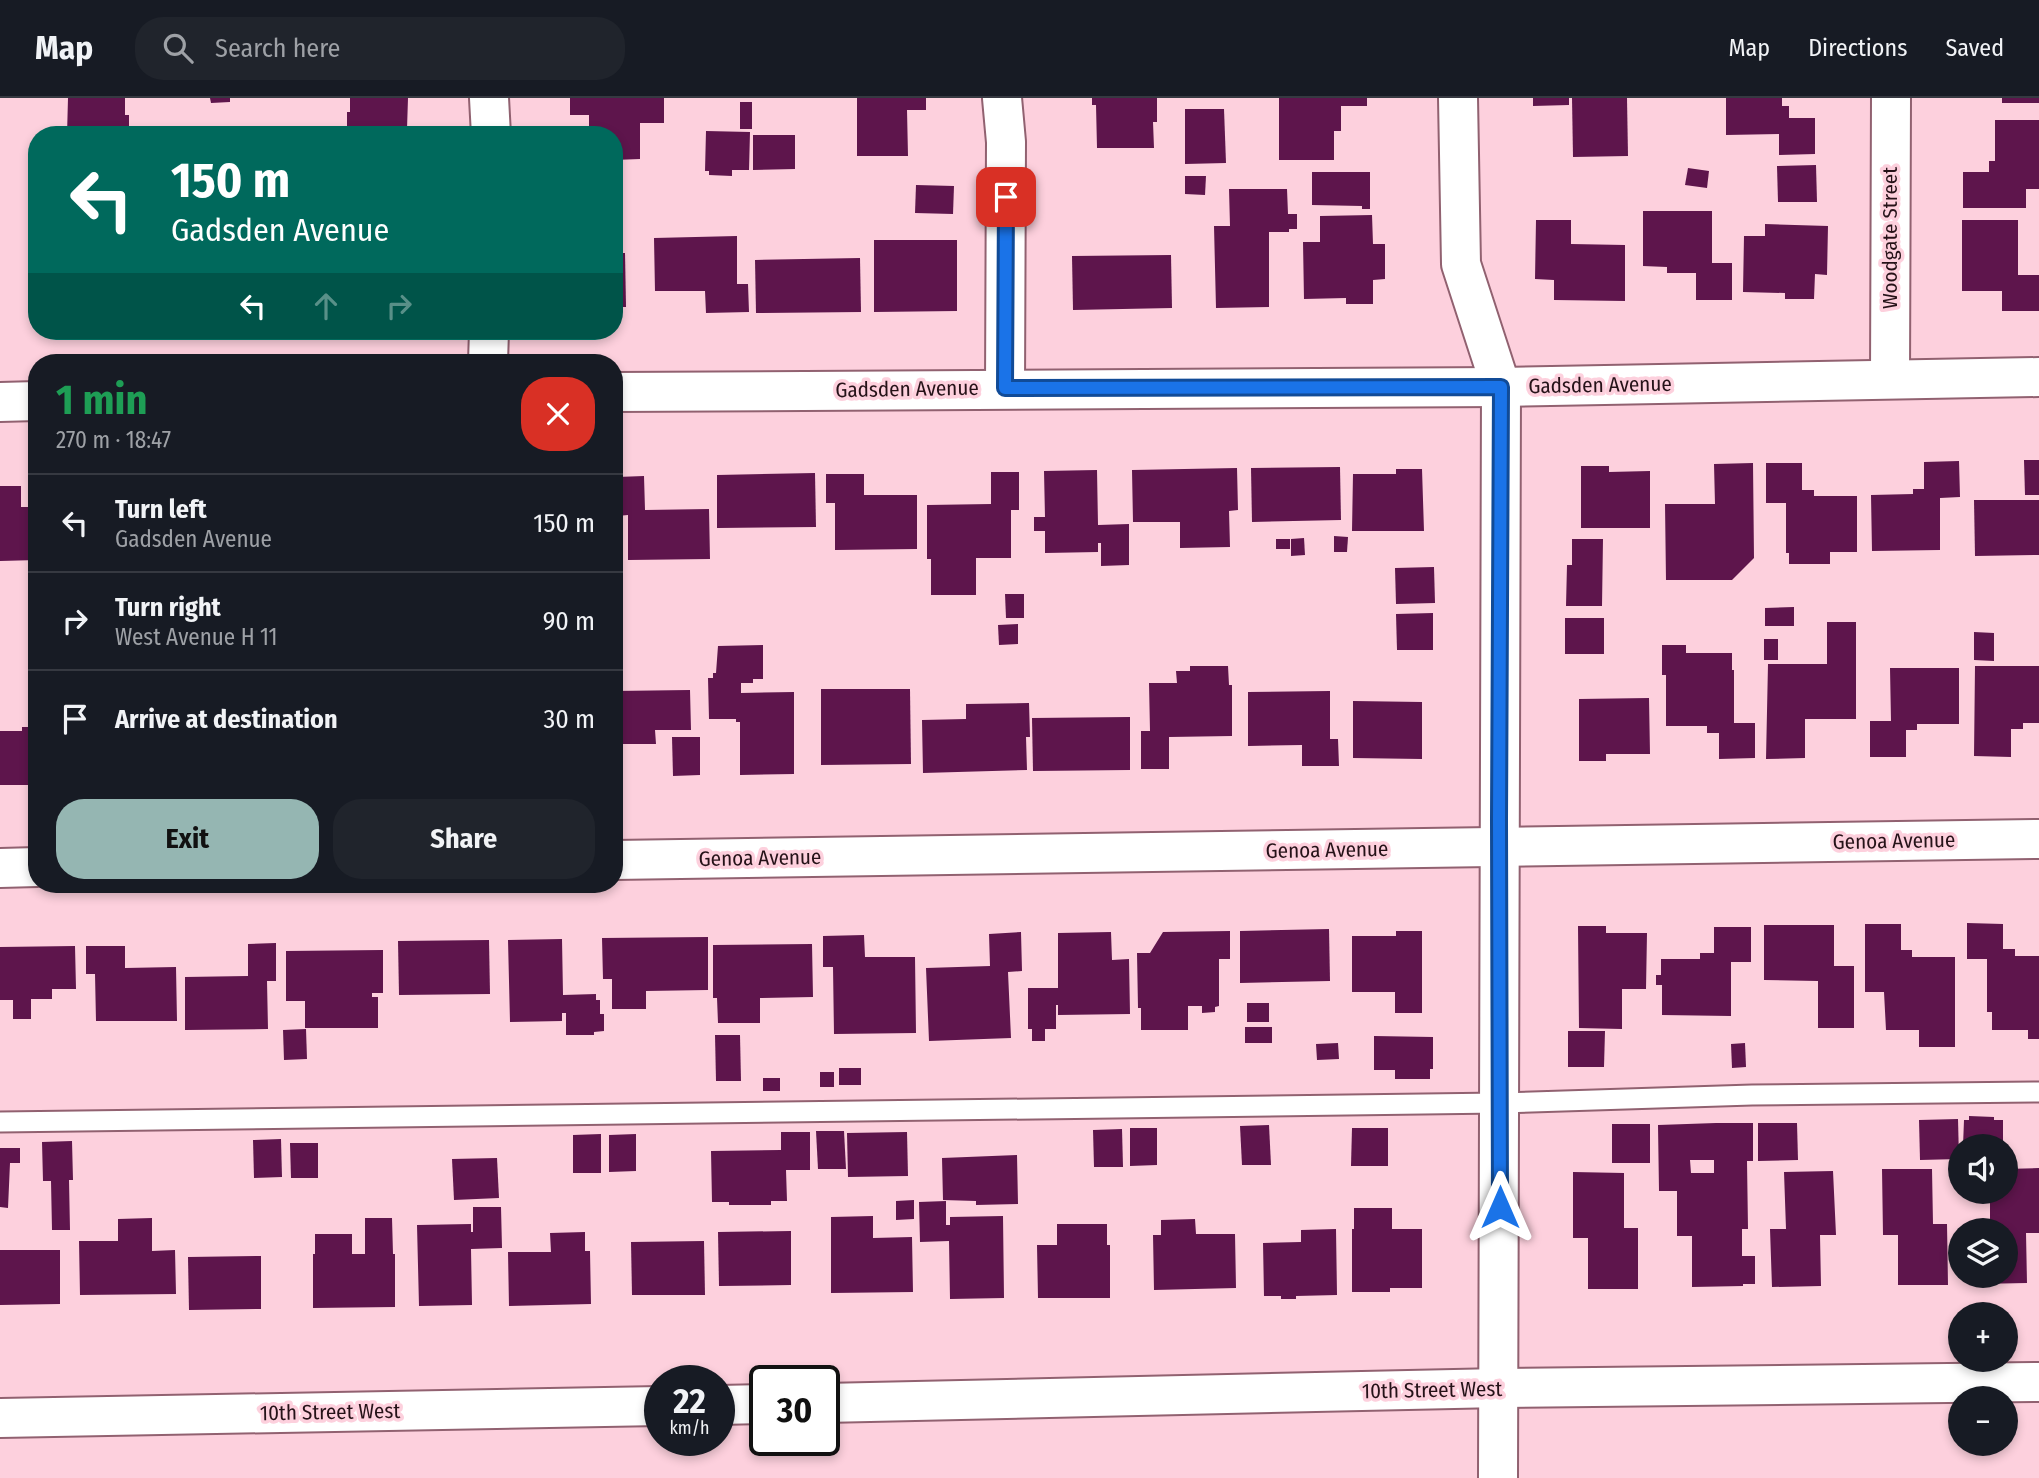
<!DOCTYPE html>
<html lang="en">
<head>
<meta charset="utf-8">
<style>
	:root { --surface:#171b24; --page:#20242c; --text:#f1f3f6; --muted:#9ea1a6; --line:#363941; --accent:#95b6b2 }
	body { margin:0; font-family:"Fira Sans Condensed",sans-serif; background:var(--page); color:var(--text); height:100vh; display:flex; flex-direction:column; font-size:26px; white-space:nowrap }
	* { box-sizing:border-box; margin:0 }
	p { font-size:23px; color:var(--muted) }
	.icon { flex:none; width:38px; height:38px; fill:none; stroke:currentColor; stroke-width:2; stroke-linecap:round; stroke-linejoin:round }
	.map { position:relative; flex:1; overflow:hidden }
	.details { position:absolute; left:28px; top:256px; width:595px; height:539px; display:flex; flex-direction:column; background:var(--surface); border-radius:28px; box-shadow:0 4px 10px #0003 }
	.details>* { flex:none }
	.banner { position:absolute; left:28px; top:28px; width:595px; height:214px; border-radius:28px; box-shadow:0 4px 10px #0003; background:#00695c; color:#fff; overflow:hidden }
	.buttons { position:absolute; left:1948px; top:1036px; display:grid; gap:14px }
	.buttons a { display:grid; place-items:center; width:70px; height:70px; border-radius:50%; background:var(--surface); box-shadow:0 4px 10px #0003; font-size:35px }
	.speed { position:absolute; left:644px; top:1267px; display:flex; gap:14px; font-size:35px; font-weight:700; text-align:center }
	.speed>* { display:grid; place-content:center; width:91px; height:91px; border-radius:50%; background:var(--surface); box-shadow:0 4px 10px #0003; line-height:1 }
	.speed small { font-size:18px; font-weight:400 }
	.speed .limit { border:4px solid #111; border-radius:10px; background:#fff; color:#111 }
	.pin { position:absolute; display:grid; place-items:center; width:60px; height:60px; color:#fff; margin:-30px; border-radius:14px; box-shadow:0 4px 10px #0006 }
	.me { position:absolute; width:77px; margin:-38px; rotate:0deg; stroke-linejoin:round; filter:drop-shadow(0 0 5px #0008) }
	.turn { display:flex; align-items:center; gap:24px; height:147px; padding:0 28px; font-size:32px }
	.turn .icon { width:91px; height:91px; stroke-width:2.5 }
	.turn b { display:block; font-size:49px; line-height:60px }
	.lanes { display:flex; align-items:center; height:66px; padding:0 28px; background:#0003; justify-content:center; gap:35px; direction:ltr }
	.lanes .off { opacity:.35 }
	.round { display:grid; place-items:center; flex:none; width:74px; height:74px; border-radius:28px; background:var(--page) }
	.headline { display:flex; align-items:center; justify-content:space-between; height:119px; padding:0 28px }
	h1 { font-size:42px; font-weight:700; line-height:52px; color:#1e9e55 }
	.button { display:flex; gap:14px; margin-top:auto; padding:14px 28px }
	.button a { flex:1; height:80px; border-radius:28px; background:var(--accent); color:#111; font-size:28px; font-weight:700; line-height:80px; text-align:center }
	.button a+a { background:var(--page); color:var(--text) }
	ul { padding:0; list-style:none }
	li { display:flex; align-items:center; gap:21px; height:98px; padding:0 28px; border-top:2px solid var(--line) }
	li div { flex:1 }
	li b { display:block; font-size:26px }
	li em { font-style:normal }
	header { display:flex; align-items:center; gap:42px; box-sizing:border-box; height:98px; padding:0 35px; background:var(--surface); border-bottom:2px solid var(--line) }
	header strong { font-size:33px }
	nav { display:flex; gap:38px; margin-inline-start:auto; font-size:24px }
	.search { width:490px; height:63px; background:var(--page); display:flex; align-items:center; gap:18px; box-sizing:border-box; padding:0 24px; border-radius:28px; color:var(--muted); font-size:26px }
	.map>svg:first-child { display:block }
	.building { fill:#5e154c; fill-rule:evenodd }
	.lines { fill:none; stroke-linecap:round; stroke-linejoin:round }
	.service-casing { stroke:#916170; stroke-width:23 }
	.minor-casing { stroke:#916170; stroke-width:42 }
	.primary-casing { stroke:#916170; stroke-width:42 }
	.service { stroke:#fff; stroke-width:19 }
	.minor { stroke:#fff; stroke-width:38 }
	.primary { stroke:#fff; stroke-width:38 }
	.route-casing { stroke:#114b97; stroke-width:18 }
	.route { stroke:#1a73e8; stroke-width:12 }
	.labels { text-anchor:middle; stroke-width:7; stroke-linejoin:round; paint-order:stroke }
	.street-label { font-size:21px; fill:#251218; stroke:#fdd0dd }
</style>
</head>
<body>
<header>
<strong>Map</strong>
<div class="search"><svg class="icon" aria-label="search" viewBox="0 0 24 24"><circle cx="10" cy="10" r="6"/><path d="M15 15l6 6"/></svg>Search here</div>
<nav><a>Map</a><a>Directions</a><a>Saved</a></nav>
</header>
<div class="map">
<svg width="2039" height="1380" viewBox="0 0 2039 1380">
	<rect width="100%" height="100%" fill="#fdd0dd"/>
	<!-- building -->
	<g class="building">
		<path d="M68 0H125V17H129V37H67Z"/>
		<path d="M210 0H230V4L211 5Z"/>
		<path d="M350 0H408L407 31H412V37H347V14H350Z"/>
		<path d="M570 0H664V25H640V61L614 62V37H589V17H570Z"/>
		<path d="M857 0H926V12H907L908 58H857Z"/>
		<path d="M1092 0H1157V24H1153L1154 50H1097L1096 7H1092Z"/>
		<path d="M1279 0H1367V8H1341V33H1334V62H1279Z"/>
		<path d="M1533 0H1569V7L1533 8Z"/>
		<path d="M1572 0H1627L1628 58 1573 59Z"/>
		<path d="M1726 0H1782V8H1789V20H1815V56L1779 57V36L1726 37Z"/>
		<rect x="2002" y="0" width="37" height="5"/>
		<rect x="740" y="4" width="12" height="27"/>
		<path d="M1185 11H1224L1226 65 1185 66Z"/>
		<path d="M1995 22H2039V91H2026V110H1963V74H1989V63H1995Z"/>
		<path d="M706 33 750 34 749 72H732V78L709 77V73H705Z"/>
		<path d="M753 37H795V71L753 72Z"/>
		<path d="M1816 67 1817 104H1778L1777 68Z"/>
		<path d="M1688 70 1709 73 1707 90 1685 87Z"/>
		<path d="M1312 74H1370V111H1362V108L1312 107Z"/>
		<path d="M1185 78H1206L1205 97 1185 96Z"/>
		<path d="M916 87 954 88 953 116 915 115Z"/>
		<path d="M1229 91H1287L1288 116H1297V131H1289V134H1269V209L1216 210 1214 128H1230Z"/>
		<path d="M1643 113H1712V165H1732V202H1696V175H1667V169L1643 168Z"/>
		<path d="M1372 117 1373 146H1385V181L1373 182V206H1346V200L1304 201 1303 144H1320V118Z"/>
		<path d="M1536 122H1571V146L1625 147V203L1554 202V182L1535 181Z"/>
		<path d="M1962 122H2018V177H2039V213H2002V193H1962Z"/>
		<path d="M1765 126 1828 128 1827 177 1815 176 1814 201H1785V195L1743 194 1744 138H1765Z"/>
		<path d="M737 138V186H748L749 214 706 215 705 193H655L654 140Z"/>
		<path d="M874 142H957V213L874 214Z"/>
		<path d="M614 155H625L626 209H614Z"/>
		<path d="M1171 157 1172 210 1073 212 1072 158Z"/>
		<path d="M860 160 861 214 756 215 755 162Z"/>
		<path d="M2024 362H2039V397H2025Z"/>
		<path d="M1959 363 1960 399 1940 400V452L1872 453 1871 397 1913 396V391H1924V364Z"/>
		<path d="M1753 365 1754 460 1732 482H1666L1665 406H1715L1714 366Z"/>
		<path d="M1766 365H1802V392H1814V398H1857V454H1830V466H1789V455H1786V405H1766Z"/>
		<path d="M1581 368H1609V374L1650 373V430H1581Z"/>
		<path d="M1340 369 1341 422 1252 424 1251 370Z"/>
		<path d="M1237 370 1238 412 1229 413 1230 449 1180 450V424H1133L1132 372Z"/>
		<path d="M1396 371H1422L1424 433H1352L1353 376H1396Z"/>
		<path d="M1097 372 1098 427 1129 426V467L1101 468V445H1098V454L1045 455V433H1034V419H1045L1044 373Z"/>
		<path d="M991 374H1019V412H1011V460H976V497H931V461H927V407L991 406Z"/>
		<path d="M815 375 816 429 717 430V377Z"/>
		<path d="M826 376H864V397H917V451L835 452V405H826Z"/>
		<path d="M644 378 645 412 709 411 710 461 628 462V417L617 418V379Z"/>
		<path d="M0 388H21V409H37V462L0 463Z"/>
		<path d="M1974 402H2039V457L1975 458Z"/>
		<path d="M1334 438 1348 439 1347 454H1334Z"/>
		<path d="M1304 440 1305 457 1291 458V441Z"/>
		<rect x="1276" y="441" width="14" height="10"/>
		<path d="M1572 441H1603L1602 508H1566L1567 467H1572Z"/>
		<path d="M1434 469 1435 505 1396 506 1395 470Z"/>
		<path d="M1005 496H1024V520H1006Z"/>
		<path d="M1794 509V528H1765V510Z"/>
		<path d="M1433 515V552H1397L1396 516Z"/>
		<rect x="1565" y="520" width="39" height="36"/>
		<path d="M1827 524H1856V621H1805V660L1766 661 1768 566H1827Z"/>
		<path d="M1018 526V546L999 547 998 527Z"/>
		<path d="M1974 534 1994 535V563L1974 562Z"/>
		<rect x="1764" y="541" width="14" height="21"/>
		<path d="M763 547V581H753V585H741V595L794 594V676L740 677V624H736V621H709L708 580H713V575H716L718 548Z"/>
		<path d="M1662 547H1686V555H1732V572H1734V625H1755V660L1719 661V635H1707V628H1666V577H1662Z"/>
		<path d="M1190 568H1228L1229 587H1232V638L1169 639V671H1141V633H1150L1149 585H1177L1176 573H1190Z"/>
		<path d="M1975 568H2039V625H2023V631H2011V659L1974 658Z"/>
		<path d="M1890 570H1959V626H1917V632H1906V659H1870V623H1891Z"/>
		<path d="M821 591H910L911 666 821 667Z"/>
		<path d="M690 592 691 632H655L656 646H614V593Z"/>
		<path d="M1330 593V641H1338L1339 668H1302V647L1248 648V594Z"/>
		<path d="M1649 600 1650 656H1606V663H1579V601Z"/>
		<path d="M1353 603 1422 604V661L1353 660Z"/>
		<path d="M1029 605 1030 639H1026L1027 672 923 675 922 622 966 621V606Z"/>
		<path d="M1130 619V672L1033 673 1032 620Z"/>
		<path d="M22 629H32V633H37V687H0V633H22Z"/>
		<path d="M672 639H700V677L673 678Z"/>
		<path d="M1967 825 2003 826V851H2015V858H2039V941H2028V932H1992V914H1987V861H1967Z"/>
		<path d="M1865 826H1901V852H1912V859H1955V949H1919V932H1886L1884 894H1865Z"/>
		<path d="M1764 827H1834V868H1854V930H1818V883L1764 882Z"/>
		<path d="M1578 828H1606V835H1647L1646 891H1622V931L1579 930Z"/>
		<path d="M1714 829H1751V864H1731V918L1662 917V887H1656V877H1661V861H1700V855H1714Z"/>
		<path d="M1329 831 1330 883 1240 885V833Z"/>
		<path d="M1230 833V861H1219V908L1215 909V914L1202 915V908H1188V932H1141V910H1138L1137 855H1150L1163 834Z"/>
		<path d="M1396 833H1422V915H1395V894H1352V838H1396Z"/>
		<path d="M1021 834 1022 873 1008 874 1011 940 929 943 926 870 990 868 989 836Z"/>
		<path d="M1111 834 1112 862 1129 861 1130 916 1058 917V907H1056V931H1045V943H1032V931H1028V890H1058V835Z"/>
		<path d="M864 837 865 859H915L916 935 834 936 833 869H823V838Z"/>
		<path d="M708 839V892L646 893V911H612V881H603L602 840Z"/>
		<path d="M562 841 563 897 596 896V902H600V916H604V933L594 934V937H566V915H562V923L510 924 508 842Z"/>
		<path d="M489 842 490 896 399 897 398 843Z"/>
		<path d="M276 845V883H267L268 931 185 932V879L248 878V846Z"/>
		<path d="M812 846 813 899 760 900V925H718L717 900H713V847Z"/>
		<path d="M75 848 76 891H52V901H31V921H13V902H0V849Z"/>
		<path d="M86 848H125V870L176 869 177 923H96L95 876H86Z"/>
		<path d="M383 852V895H372V899H378V930H305V903H286V853Z"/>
		<rect x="1247" y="905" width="22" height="19"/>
		<rect x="1245" y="929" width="27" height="16"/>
		<path d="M306 931 307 961 284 962 283 932Z"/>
		<path d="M1568 933H1605L1604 969H1568Z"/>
		<path d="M715 937H740L741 983H716Z"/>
		<path d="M1374 938 1433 939V971H1430V981H1395V972H1374Z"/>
		<path d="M1338 945 1339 961 1317 962 1316 946Z"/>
		<path d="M1745 945 1746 969 1732 970 1731 946Z"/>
		<rect x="839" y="970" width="22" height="17"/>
		<rect x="820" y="974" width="14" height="15"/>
		<rect x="763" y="980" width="17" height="13"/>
		<path d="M1969 1018 1994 1019V1022H2003V1048H1963L1964 1022H1969Z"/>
		<path d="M1958 1021 1959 1061 1920 1062 1919 1022Z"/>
		<path d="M1716 1025H1753V1063H1747L1748 1131H1742V1158H1755V1186H1743V1188L1692 1189V1138H1677V1093H1659L1658 1027ZM1690 1062H1714V1075H1691Z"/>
		<path d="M1758 1025H1797L1798 1062 1758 1063Z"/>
		<rect x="1612" y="1026" width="38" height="39"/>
		<path d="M1269 1027 1271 1067H1242L1240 1028Z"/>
		<path d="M1130 1030H1157V1067L1130 1068Z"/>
		<path d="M1352 1030H1388V1068H1351Z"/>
		<path d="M1122 1031 1123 1069H1094L1093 1032Z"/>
		<path d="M816 1033H844L846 1071H818Z"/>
		<path d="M781 1034H810V1072H786L787 1103H771V1107H729V1104H712L711 1053 781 1052Z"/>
		<path d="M907 1034 908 1078 848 1079 847 1035Z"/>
		<path d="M601 1036V1075H573V1037Z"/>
		<path d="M636 1036V1073L609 1074V1037Z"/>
		<path d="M281 1041 282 1079 254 1080 253 1042Z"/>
		<path d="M72 1043 73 1082H69L70 1132H52L51 1083H43L42 1044Z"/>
		<path d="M290 1045H318V1080H291Z"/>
		<path d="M0 1050H20V1065H10L8 1110 0 1109Z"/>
		<path d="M1017 1057 1018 1106 976 1107V1103L943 1102 942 1060Z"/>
		<path d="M497 1060 499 1100 454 1102 452 1061Z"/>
		<path d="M2039 1070V1135H2026L2027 1185 1977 1186V1178H2006V1132H1976V1126H1990V1094H2006V1071Z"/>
		<path d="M1882 1071H1932L1933 1126H1947L1948 1187H1898V1137H1883Z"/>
		<path d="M1833 1073 1836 1137H1820L1821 1188 1772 1189 1770 1131H1786L1784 1074Z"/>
		<path d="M1573 1074 1624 1075V1130H1638V1191H1588V1140H1573Z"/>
		<path d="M914 1102V1121L896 1122V1103Z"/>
		<path d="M946 1103V1127H950V1119L1003 1118 1004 1200 950 1201 949 1143 920 1144 919 1104Z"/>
		<path d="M473 1109H501L502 1150 471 1151 472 1207 419 1208 417 1127 471 1126V1134H473Z"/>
		<path d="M1354 1110H1392V1131H1422V1190H1390V1194H1352V1131H1354Z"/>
		<path d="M873 1118V1140L912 1139 913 1194 831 1195V1119Z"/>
		<path d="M152 1120V1153L175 1152 176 1196 80 1197 79 1143H118V1121Z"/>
		<path d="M365 1120H392L393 1156H395V1209L313 1210V1156H315V1136H352V1156H365Z"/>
		<path d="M1195 1121 1196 1136H1235L1236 1190 1154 1192 1153 1137H1161V1122Z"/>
		<path d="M1057 1126H1107V1147H1110V1200H1038L1037 1147H1057Z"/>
		<path d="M1336 1131 1337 1197 1296 1198V1201H1281V1198H1264L1263 1145 1301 1144V1132Z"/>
		<path d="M791 1133V1187L719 1188 718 1134Z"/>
		<path d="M585 1134V1153H590L591 1206 509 1208 508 1154H551L550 1135Z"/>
		<path d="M704 1143 705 1197H632L631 1144Z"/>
		<path d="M0 1152H60V1206L0 1207Z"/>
		<path d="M261 1158V1211L189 1212 188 1159Z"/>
	</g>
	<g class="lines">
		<!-- service casing -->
		<g class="service-casing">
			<path id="service" d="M0 1024 1500 1005 1752 997 2039 994"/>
		</g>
		<!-- minor casing -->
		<g class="minor-casing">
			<g id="minor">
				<path d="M489 0 491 37"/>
				<path d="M1002 0 1006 44 1005 290"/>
				<path d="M1458 0 1461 166 1501 289 1498 1380"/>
				<path d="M488 264 489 233"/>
				<path d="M1890 281 1891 0"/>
				<path d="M614 294 1501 289 2039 279"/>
				<path d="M0 304 37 303"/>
				<path d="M614 762 2039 741"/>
				<path d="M0 770 37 769"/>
			</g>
		</g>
		<!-- primary casing -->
		<g class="primary-casing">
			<g id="primary">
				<path d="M824 1305 1500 1290 2039 1284"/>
				<path d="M719 1307 765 1306"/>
				<path d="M0 1320 660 1308"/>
			</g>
		</g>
		<!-- service -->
		<use href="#service" class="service"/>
		<!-- minor -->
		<use href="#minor" class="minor"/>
		<!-- primary -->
		<use href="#primary" class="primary"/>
	</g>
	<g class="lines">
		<!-- route casing -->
		<g class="route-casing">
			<path id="route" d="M1006 99 1005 290 1501 289 1499 723 1500 1109"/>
		</g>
		<!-- route -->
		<use href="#route" class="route"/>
	</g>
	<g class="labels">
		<!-- street labels -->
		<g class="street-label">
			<text transform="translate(1890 140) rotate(-90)" y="7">Woodgate Street</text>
			<text transform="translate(1600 287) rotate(-1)" y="7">Gadsden Avenue</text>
			<text transform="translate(907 291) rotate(-1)" y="7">Gadsden Avenue</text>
			<text transform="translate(1894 743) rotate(-1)" y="7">Genoa Avenue</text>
			<text transform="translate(1327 752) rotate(-1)" y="7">Genoa Avenue</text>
			<text transform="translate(760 760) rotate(-1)" y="7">Genoa Avenue</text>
			<text transform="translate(1432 1292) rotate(-1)" y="7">10th Street West</text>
			<text transform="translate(330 1314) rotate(-1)" y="7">10th Street West</text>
		</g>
	</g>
</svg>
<div class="buttons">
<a><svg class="icon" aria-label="sound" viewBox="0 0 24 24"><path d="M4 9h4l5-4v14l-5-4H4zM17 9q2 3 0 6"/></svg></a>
<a><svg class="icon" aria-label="layers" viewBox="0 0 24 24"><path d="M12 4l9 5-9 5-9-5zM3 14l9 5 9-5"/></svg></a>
<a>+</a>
<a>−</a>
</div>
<div class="speed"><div>22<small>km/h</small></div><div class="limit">30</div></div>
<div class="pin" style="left:1006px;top:99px;background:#d93025"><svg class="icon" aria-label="arrive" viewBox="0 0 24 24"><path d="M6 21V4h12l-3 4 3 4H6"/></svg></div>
<svg class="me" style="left:1500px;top:1109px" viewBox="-20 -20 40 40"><path d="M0-17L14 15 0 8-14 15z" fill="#1a73e8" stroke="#fff" stroke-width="4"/></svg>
<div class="banner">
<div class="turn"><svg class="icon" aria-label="left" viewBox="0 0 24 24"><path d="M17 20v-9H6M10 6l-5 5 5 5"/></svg><div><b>150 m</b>Gadsden Avenue</div></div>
<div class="lanes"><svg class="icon" aria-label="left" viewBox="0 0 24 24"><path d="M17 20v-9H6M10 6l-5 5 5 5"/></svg><svg class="icon off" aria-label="ahead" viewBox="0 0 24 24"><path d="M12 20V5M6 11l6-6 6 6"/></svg><svg class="icon off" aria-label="right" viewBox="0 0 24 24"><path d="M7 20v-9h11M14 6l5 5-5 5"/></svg></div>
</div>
<section class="details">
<div class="headline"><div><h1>1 min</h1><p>270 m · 18:47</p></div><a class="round" style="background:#d93025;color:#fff"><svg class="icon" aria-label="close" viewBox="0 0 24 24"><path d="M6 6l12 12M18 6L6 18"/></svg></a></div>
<ul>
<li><svg class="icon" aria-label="left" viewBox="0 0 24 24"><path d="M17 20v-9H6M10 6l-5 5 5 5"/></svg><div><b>Turn left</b><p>Gadsden Avenue</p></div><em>150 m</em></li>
<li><svg class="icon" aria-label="right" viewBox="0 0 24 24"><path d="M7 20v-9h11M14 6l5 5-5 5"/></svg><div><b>Turn right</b><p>West Avenue H 11</p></div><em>90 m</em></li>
<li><svg class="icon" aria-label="arrive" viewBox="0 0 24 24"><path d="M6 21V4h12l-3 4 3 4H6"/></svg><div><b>Arrive at destination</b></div><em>30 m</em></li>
</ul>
<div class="button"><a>Exit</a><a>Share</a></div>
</section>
</div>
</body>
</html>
